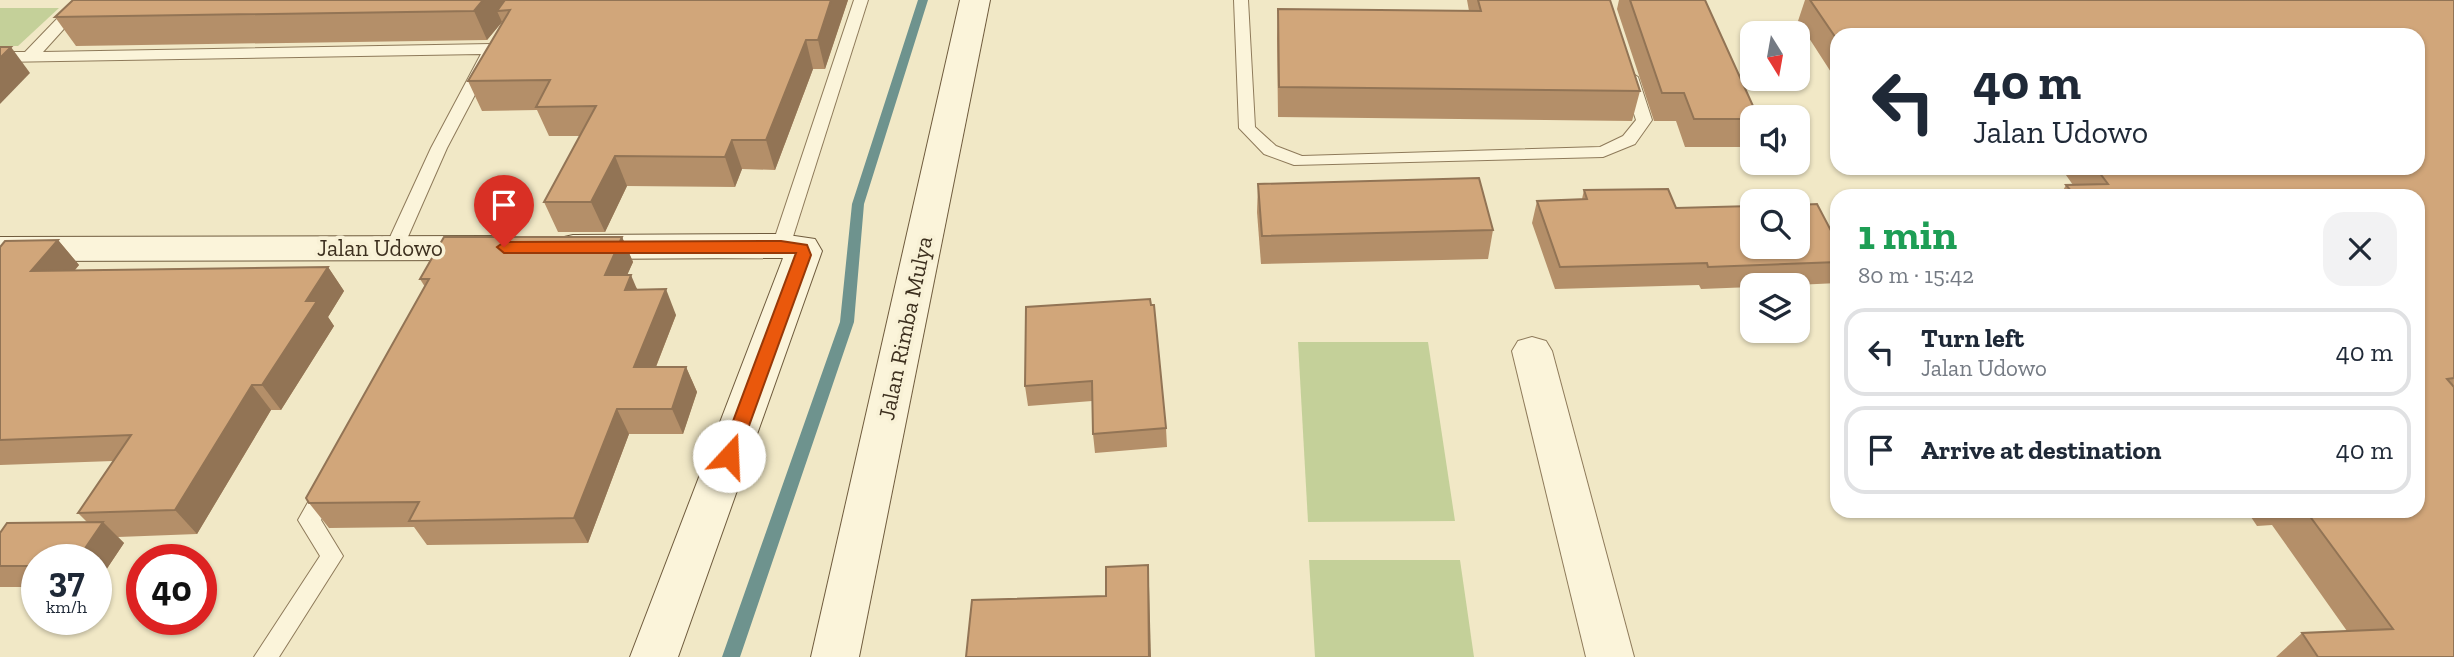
<!DOCTYPE html>
<html lang="en">
<head>
<meta charset="utf-8">
<style>
	:root { --surface:#fff; --page:#f2f2f3; --text:#1f2937; --muted:#747a83; --line:#e0e1e3 }
	body { margin:0; font-family:"Zilla Slab",serif; background:var(--page); color:var(--text); height:100vh; display:flex; flex-direction:column; font-size:26px; white-space:nowrap }
	* { box-sizing:border-box; margin:0 }
	p { font-size:23px; color:var(--muted) }
	.icon { flex:none; width:38px; height:38px; fill:none; stroke:currentColor; stroke-width:2; stroke-linecap:round; stroke-linejoin:round }
	.map { position:relative; flex:1; overflow:hidden }
	.sheet { position:absolute; left:1830px; top:189px; width:595px; height:329px; display:flex; flex-direction:column; background:var(--surface); border-radius:21px; box-shadow:0 2px 5px #0004 }
	.sheet>* { flex:none }
	.hud { position:absolute; left:1830px; top:28px; width:595px; height:147px; border-radius:21px; box-shadow:0 2px 5px #0004; background:#fff; color:var(--text); overflow:hidden }
	.needle { width:46px; rotate:169deg }
	.buttons { position:absolute; left:1740px; top:21px; display:grid; gap:14px }
	.buttons a { display:grid; place-items:center; width:70px; height:70px; border-radius:14px; background:var(--surface); box-shadow:0 2px 5px #0004; font-size:35px }
	.speed { position:absolute; left:21px; top:544px; display:flex; gap:14px; font-size:35px; font-weight:700; text-align:center }
	.speed>* { display:grid; place-content:center; width:91px; height:91px; border-radius:50%; background:var(--surface); box-shadow:0 2px 5px #0004; line-height:1 }
	.speed small { font-size:18px; font-weight:400 }
	.speed .limit { border:10px solid #d22; background:#fff; color:#111 }
	.pin { position:absolute; display:grid; place-items:center; width:60px; height:60px; color:#fff; margin:-72px -30px; border-radius:50% 50% 50% 0; rotate:-45deg; box-shadow:0 0 7px #0007 }
	.pin .icon { rotate:45deg }
	.me { position:absolute; width:77px; margin:-38px; rotate:20deg; stroke-linejoin:round; filter:drop-shadow(0 0 5px #0008) }
	.turn { display:flex; align-items:center; gap:24px; height:147px; padding:0 28px; font-size:32px }
	.turn .icon { width:91px; height:91px; stroke-width:2.5 }
	.turn b { display:block; font-size:49px; line-height:60px }
	.round { display:grid; place-items:center; flex:none; width:74px; height:74px; border-radius:21px; background:var(--page) }
	.headline { display:flex; align-items:center; justify-content:space-between; height:119px; padding:0 28px }
	h1 { font-size:42px; font-weight:700; line-height:52px; color:#1e9e55 }
	ul { padding:0; list-style:none }
	li { display:flex; align-items:center; gap:21px; height:88px; margin:0 14px 10px; padding:0 14px; border:4px solid var(--line); border-radius:21px }
	li div { flex:1 }
	li b { display:block; font-size:26px }
	li em { font-style:normal }
	.map>svg:first-child { display:block }
	.green { fill:#c4d099 }
	.lines { fill:none; stroke-linecap:round; stroke-linejoin:round }
	.stream { fill:#6e938e; fill-rule:evenodd }
	.lane-casing { stroke:#8e7a5a; stroke-width:2 }
	.street-casing { stroke:#8e7a5a; stroke-width:2 }
	.secondary-casing { stroke:#6f5b3d; stroke-width:2 }
	.lane { fill:#fbf4da; fill-rule:evenodd }
	.street { fill:#fbf4da; fill-rule:evenodd }
	.secondary { fill:#fbf4da; fill-rule:evenodd }
	.wall { fill:#b48f69 }
	.shaded-wall { fill:#927455 }
	.building { fill:#d1a67a; stroke:#927455; stroke-width:2 }
	.route { fill:#ea580c; stroke:#983908; stroke-width:2 }
	.labels { text-anchor:middle; stroke-width:7; stroke-linejoin:round; paint-order:stroke }
	.street-label { font-size:23px; fill:#3d301f; stroke:#f8f1d6 }
</style>
</head>
<body>
<div class="map">
<svg width="2454" height="657" viewBox="0 0 2454 657">
	<rect width="100%" height="100%" fill="#f1e8c6"/>
	<!-- green -->
	<g class="green">
		<path d="M0 8H59L18 46H0Z"/>
		<path d="M1298 342H1428L1455 521 1308 522Z"/>
		<path d="M1309 560H1460L1474 657H1315Z"/>
	</g>
	<g class="lines">
		<!-- stream -->
		<path class="stream" d="M918 0H928L864 204 854 322 740 657H722L840 322 852 204Z"/>
		<!-- lane casing -->
		<g class="lane-casing">
			<g id="lane">
				<path d="M75 0H90L43 52 491 44 499 49 447 148 403 248 400 252H388L385 248 431 148 481 54 0 62V52H25Z"/>
				<path d="M854 0H868L790 246 787 250H775L772 246Z"/>
				<path d="M1234 0H1248L1255 127 1276 146 1302 156 1600 147 1623 136 1636 120 1622 77 1630 72 1638 77 1652 120 1635 144 1603 157 1294 165 1264 154 1239 128Z"/>
				<path d="M328 478 336 481 339 487 321 520 343 556 279 657H254L320 556 298 520 320 481Z"/>
			</g>
		</g>
		<!-- street casing -->
		<g class="street-casing">
			<path id="street" d="M1532 337 1546 341 1552 351 1634 657H1586L1512 351 1518 341Z"/>
		</g>
		<!-- secondary casing -->
		<g class="secondary-casing">
			<g id="secondary">
				<path d="M960 0H990L859 657H811Z"/>
				<path d="M781 234 815 239 822 251 678 657H630L783 258 573 259 560 256 555 247 560 238 573 235Z"/>
				<path d="M491 236 504 239 509 248 504 257 491 260 0 261V237Z"/>
			</g>
		</g>
		<!-- lane -->
		<use href="#lane" class="lane"/>
		<!-- street -->
		<use href="#street" class="street"/>
		<!-- secondary -->
		<use href="#secondary" class="secondary"/>
	</g>
	<!-- wall -->
	<g class="wall">
		<path d="M848 0 825 69H813L775 170 742 169 735 187 627 186 605 232H558L544 202 580 136H549L537 110 482 111 468 81 502 23V22L487 40 76 46 55 17Z"/>
		<path d="M1467 0H1610L1640 91 1632 121 1278 117 1277 38 1278 9 1469 11Z"/>
		<path d="M1619 0H1705L1752 117V139L1749 147H1685L1676 121H1654L1617 9Z"/>
		<path d="M1805 0H2454V657H2276L2302 633 2347 631 2272 525 2257 526 2247 511H2418V196H2060L2066 185H2073L2061 168H2418L1838 35V83L1798 21Z"/>
		<path d="M1258 184 1493 230 1488 259 1261 264 1257 212Z"/>
		<path d="M1584 190 1676 208 1838 244V283L1796 285H1752V287L1701 289 1699 285 1555 289 1532 223 1537 201 1582 199Z"/>
		<path d="M622 237 633 262 627 275 638 290 676 315 656 367H686L697 392 683 434H629L588 543 427 545 414 527 329 528 309 503 425 287 420 279Z"/>
		<path d="M58 240 79 265 75 270 328 267 344 291 328 317 334 326 281 410H271L197 534 118 537 124 543 96 585V560H37V587H0V533L87 522 78 513 113 461 0 465V247Z"/>
		<path d="M1026 307 1166 428 1167 447 1095 453 1093 434 1092 401 1028 406 1025 386Z"/>
	</g>
	<!-- shaded-wall -->
	<g class="shaded-wall">
		<path d="M483 0H519L497 11 502 22 487 40 474 11Z"/>
		<path d="M831 0H848L825 69 818 40Z"/>
		<path d="M806 40 813 69 775 170 766 140Z"/>
		<path d="M11 47 30 73 0 104V58Z"/>
		<path d="M732 140 742 169 735 187 725 157Z"/>
		<path d="M615 156 627 186 605 232 591 202Z"/>
		<path d="M622 237 633 262 616 300 605 275Z"/>
		<path d="M58 240 79 265 53 296 31 271Z"/>
		<path d="M328 267 344 291 328 317 334 326 281 410 262 385 306 301Z"/>
		<path d="M631 275 642 301 625 290Z"/>
		<path d="M666 289 676 315 646 392 634 367Z"/>
		<path d="M686 367 697 392 683 434 672 409Z"/>
		<path d="M252 385 271 410 197 534 175 510Z"/>
		<path d="M617 409 629 434 588 543 574 518Z"/>
		<path d="M103 522 124 543 96 585V560H77Z"/>
		<path d="M1148 565 1149 586 1151 657H1149Z"/>
	</g>
	<!-- building -->
	<g class="building">
		<path d="M73 0H483L474 11 55 17Z"/>
		<path d="M505 0H831L818 40H806L766 140H732L725 157 615 156 591 202H544L596 106 536 107 550 80 468 81 510 10 497 11Z"/>
		<path d="M1478 0H1610L1640 91 1279 87 1278 9 1481 11Z"/>
		<path d="M1630 0H1705L1758 117H1752V119H1694L1684 93H1662Z"/>
		<path d="M1810 0H2454V378L2447 379 2454 387V657H2318L2302 633 2393 629 2306 511H2418V196H2075L2066 185 2108 184 2096 168H2418V35H1838V41Z"/>
		<path d="M0 47H11L0 58Z"/>
		<path d="M1479 178 1493 230 1262 236 1258 184Z"/>
		<path d="M1668 189 1676 208 1752 206V247H1797V205L1817 204 1838 244V262L1708 267 1707 263 1560 267 1537 201 1587 199 1584 190Z"/>
		<path d="M444 237H622L605 275H631L625 290 666 289 634 367H686L672 409H617L574 518 409 521 419 502 309 503 306 498 429 279H420Z"/>
		<path d="M58 240 31 271 328 267 306 301H317L262 385H252L175 510 78 513 131 435 0 440V247L5 241Z"/>
		<path d="M1150 299 1151 305H1154L1166 428 1093 434 1092 381 1025 386 1026 307Z"/>
		<path d="M103 522 77 560H37V566H0V533L7 523Z"/>
		<path d="M1148 565 1149 657H966L972 600 1106 596V567Z"/>
	</g>
	<!-- route -->
	<path class="route" d="M781 241 807 245 811 255 738 456 735 461H723L720 456 796 253H504L497 247 504 242Z"/>
	<g class="labels">
		<!-- street labels -->
		<g class="street-label">
			<text x="380" y="256">Jalan Udowo</text>
			<text transform="translate(905 328) rotate(-78)" y="8">Jalan Rimba Mulya</text>
		</g>
	</g>
</svg>
<div class="buttons">
<a><svg class="needle" viewBox="-14 -14 28 28"><path d="M0-13l5 13h-10z" fill="#e53935"/><path d="M0 13l5-13h-10z" fill="#747a83"/></svg></a>
<a><svg class="icon" aria-label="sound" viewBox="0 0 24 24"><path d="M4 9h4l5-4v14l-5-4H4zM17 9q2 3 0 6"/></svg></a>
<a><svg class="icon" aria-label="search" viewBox="0 0 24 24"><circle cx="10" cy="10" r="6"/><path d="M15 15l6 6"/></svg></a>
<a><svg class="icon" aria-label="layers" viewBox="0 0 24 24"><path d="M12 4l9 5-9 5-9-5zM3 14l9 5 9-5"/></svg></a>
</div>
<div class="speed"><div>37<small>km/h</small></div><div class="limit">40</div></div>
<div class="pin" style="left:504px;top:247px;background:#d93025"><svg class="icon" aria-label="arrive" viewBox="0 0 24 24"><path d="M6 21V4h12l-3 4 3 4H6"/></svg></div>
<svg class="me" style="left:729px;top:456px" viewBox="-20 -20 40 40"><circle r="19" fill="#fff"/><path d="M0-13L10 11 0 6-10 11z" fill="#ea580c"/></svg>
<div class="hud">
<div class="turn"><svg class="icon" aria-label="left" viewBox="0 0 24 24"><path d="M17 20v-9H6M10 6l-5 5 5 5"/></svg><div><b>40 m</b>Jalan Udowo</div></div>
</div>
<section class="sheet">
<div class="headline"><div><h1>1 min</h1><p>80 m · 15:42</p></div><a class="round"><svg class="icon" aria-label="close" viewBox="0 0 24 24"><path d="M6 6l12 12M18 6L6 18"/></svg></a></div>
<ul>
<li><svg class="icon" aria-label="left" viewBox="0 0 24 24"><path d="M17 20v-9H6M10 6l-5 5 5 5"/></svg><div><b>Turn left</b><p>Jalan Udowo</p></div><em>40 m</em></li>
<li><svg class="icon" aria-label="arrive" viewBox="0 0 24 24"><path d="M6 21V4h12l-3 4 3 4H6"/></svg><div><b>Arrive at destination</b></div><em>40 m</em></li>
</ul>
</section>
</div>
</body>
</html>
